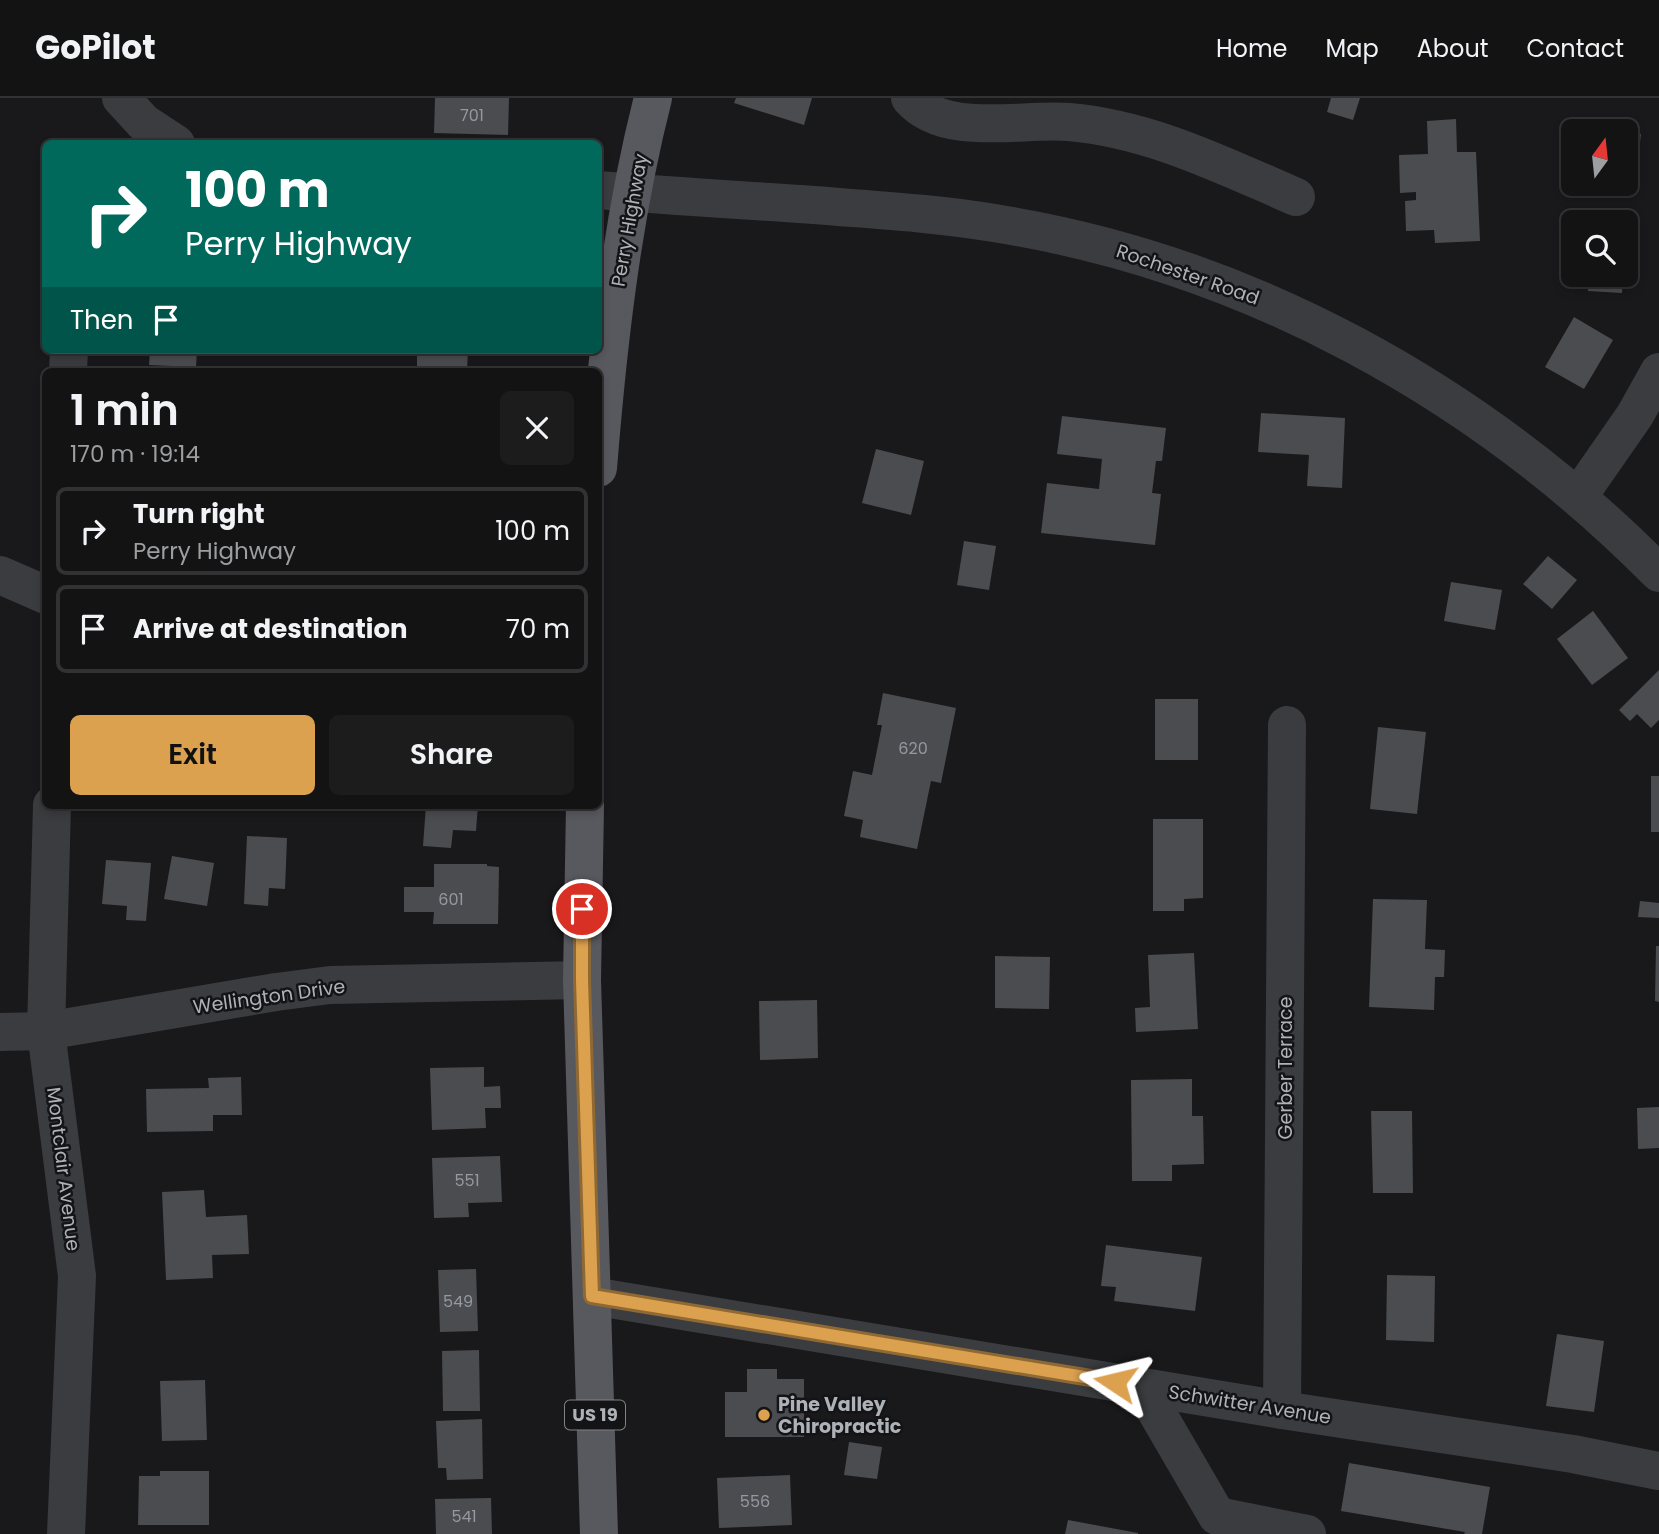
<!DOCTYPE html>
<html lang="en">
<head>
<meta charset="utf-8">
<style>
	:root { --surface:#131314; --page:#1c1c1d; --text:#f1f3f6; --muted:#9d9ea0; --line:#323234; --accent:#dca14f }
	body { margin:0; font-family:Poppins,sans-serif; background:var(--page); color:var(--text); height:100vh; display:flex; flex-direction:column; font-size:26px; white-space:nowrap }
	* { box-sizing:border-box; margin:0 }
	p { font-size:23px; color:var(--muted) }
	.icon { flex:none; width:38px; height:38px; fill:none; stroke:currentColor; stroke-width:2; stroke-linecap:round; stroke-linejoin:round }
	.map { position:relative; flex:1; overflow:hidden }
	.panel { position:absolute; left:42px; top:270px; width:560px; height:441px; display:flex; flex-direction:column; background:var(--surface); border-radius:10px; box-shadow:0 4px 10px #0003,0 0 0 2px var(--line) }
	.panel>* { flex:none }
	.guide { position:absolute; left:42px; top:42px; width:560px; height:214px; border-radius:10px; box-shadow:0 4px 10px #0003,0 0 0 2px var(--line); background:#00695c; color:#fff; overflow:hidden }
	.needle { width:46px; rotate:15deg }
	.buttons { position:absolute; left:1561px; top:21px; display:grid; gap:14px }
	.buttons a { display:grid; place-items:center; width:77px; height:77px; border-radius:10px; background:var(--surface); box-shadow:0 4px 10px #0003,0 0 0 2px var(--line); font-size:35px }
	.pin { position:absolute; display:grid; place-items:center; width:60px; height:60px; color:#fff; margin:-30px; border:4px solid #fff; border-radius:50%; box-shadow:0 2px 7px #0007 }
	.me { position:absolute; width:77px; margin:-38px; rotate:280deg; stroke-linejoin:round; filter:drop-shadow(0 0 5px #0008) }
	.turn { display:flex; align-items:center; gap:24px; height:147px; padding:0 28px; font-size:32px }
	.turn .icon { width:91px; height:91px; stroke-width:2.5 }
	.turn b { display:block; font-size:49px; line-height:60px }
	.then { display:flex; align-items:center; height:66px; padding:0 28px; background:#0003; gap:14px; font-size:26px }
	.round { display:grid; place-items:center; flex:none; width:74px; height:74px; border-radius:10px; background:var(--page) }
	.summary { display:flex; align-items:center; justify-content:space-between; height:119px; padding:0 28px }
	h1 { font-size:42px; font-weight:600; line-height:52px }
	.button { display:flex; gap:14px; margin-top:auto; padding:14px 28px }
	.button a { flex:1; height:80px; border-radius:10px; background:var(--accent); color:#111; font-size:28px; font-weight:600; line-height:80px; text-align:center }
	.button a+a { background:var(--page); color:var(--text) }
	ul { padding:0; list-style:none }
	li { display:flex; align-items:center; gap:21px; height:88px; margin:0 14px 10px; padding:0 14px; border:4px solid var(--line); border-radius:10px }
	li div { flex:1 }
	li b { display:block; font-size:26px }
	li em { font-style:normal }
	header { display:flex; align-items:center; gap:42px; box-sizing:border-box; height:98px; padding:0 35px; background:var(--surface); border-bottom:2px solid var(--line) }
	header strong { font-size:33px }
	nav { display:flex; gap:38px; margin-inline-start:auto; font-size:24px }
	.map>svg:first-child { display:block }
	.building { fill:#4b4c50 }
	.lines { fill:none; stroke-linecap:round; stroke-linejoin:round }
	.minor { stroke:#3a3c3f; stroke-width:38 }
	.major { stroke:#57595e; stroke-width:38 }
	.route-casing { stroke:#8f6933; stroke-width:18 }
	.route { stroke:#dca14f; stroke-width:12 }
	.poi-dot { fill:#dca14f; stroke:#141416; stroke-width:2.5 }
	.labels { text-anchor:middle; stroke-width:5; stroke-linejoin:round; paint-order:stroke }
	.number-label { font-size:16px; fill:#94989f }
	.shield { fill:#141416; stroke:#7f8388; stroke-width:2 }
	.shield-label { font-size:18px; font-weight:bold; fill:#adb2b9 }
	.street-label { font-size:19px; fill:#adb2b9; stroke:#141416 }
	.poi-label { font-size:19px; font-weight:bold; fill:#adb2b9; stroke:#141416; text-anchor:start }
</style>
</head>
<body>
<header>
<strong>GoPilot</strong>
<nav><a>Home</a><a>Map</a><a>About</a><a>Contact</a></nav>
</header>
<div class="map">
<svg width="1659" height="1436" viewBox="0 0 1659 1436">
	<rect width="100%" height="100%" fill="#19191b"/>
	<!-- building -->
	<g class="building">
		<path d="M435 0H509L508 37 434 35Z"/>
		<path d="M736 0H812L804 27 734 5Z"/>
		<path d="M1331 0H1360L1353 22 1327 14Z"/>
		<path d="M1456 21 1457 54H1476L1480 143 1435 145 1434 132 1406 133 1405 103 1416 102V94L1400 95 1399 57 1428 56 1427 23Z"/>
		<path d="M1626 34 1641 36 1634 93 1594 87 1626 86Z"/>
		<path d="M1588 177H1623L1622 195 1588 193Z"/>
		<path d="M1574 219 1613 242 1584 291 1545 269Z"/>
		<path d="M150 252H197L196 269 149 267Z"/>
		<path d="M417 252H468L467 273H417Z"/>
		<path d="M1261 315 1345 320 1342 390 1307 388 1309 357 1258 354Z"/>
		<path d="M1062 318 1166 330 1162 363H1156L1152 395 1161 396 1155 447 1041 435 1047 385 1099 391 1102 361 1057 356Z"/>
		<path d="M876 351 924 363 911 417 862 405Z"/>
		<path d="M964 443 996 448 989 492 957 487Z"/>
		<path d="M1548 458 1577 482 1552 511 1523 486Z"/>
		<path d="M1451 484 1502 492 1495 532 1444 523Z"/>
		<path d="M1593 513 1628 560 1592 587 1557 541Z"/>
		<path d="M1659 572V622L1651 630 1637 616 1630 623 1619 612Z"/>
		<path d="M883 595 956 610 941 685 931 683 917 751 860 739 863 722 844 718 853 673 872 677 882 627H877Z"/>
		<rect x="1155" y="601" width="43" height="61"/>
		<path d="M1378 629 1426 634 1417 716 1370 711Z"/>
		<rect x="1651" y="678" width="8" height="56"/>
		<path d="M426 707H478L476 733 453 732 451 750 423 748Z"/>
		<path d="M1153 721H1203V800L1184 801V813H1153Z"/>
		<path d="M247 738 287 740 285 791 269 790 268 808 244 806Z"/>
		<path d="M172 758 214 765 207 808 164 801Z"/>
		<path d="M106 762 151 765 146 823 126 822 127 808 102 806Z"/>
		<path d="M434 766H487V768L499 769 498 826H433L434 814H404V789H434Z"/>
		<path d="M1373 801 1427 802 1425 851 1445 852 1444 879H1435L1434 912 1369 909Z"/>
		<path d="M1640 803 1659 805V820L1638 819Z"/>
		<path d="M1656 848H1659V904L1655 903Z"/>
		<path d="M1194 855 1198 931 1136 934 1135 910 1150 909 1148 857Z"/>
		<path d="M995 858 1050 859 1049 911 995 910Z"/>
		<path d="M817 902 818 960 760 962 759 903Z"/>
		<path d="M484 969V989L500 988 501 1010H485L486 1030 432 1032 430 970Z"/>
		<path d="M241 979 242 1017H213V1033L147 1034 146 991 209 990 208 980Z"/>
		<path d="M1192 981V1018H1203L1204 1066 1172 1067V1083H1132L1131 982Z"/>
		<path d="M1659 1009V1050L1638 1051 1637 1010Z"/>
		<path d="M1371 1013H1412L1413 1095H1373Z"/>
		<path d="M500 1058 502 1104 468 1105 469 1119 434 1120 432 1060Z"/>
		<path d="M204 1092 206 1119 247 1117 249 1156 212 1157 213 1180 166 1182 162 1094Z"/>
		<path d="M1106 1147 1202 1159 1195 1213 1114 1203 1116 1189 1101 1188Z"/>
		<path d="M476 1171 478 1233 440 1234 438 1172Z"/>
		<path d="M1387 1177 1435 1178 1434 1244 1386 1242Z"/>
		<path d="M1557 1236 1604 1243 1594 1314 1546 1308Z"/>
		<path d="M479 1252 480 1313H443L442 1253Z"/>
		<path d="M747 1271H777V1281H804V1339H725V1294H747Z"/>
		<path d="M205 1282 207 1342 162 1343 160 1283Z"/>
		<path d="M482 1321 483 1381 447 1382 446 1370H438L436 1323Z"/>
		<path d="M849 1344 882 1349 877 1381 844 1377Z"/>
		<path d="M1349 1365 1490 1389 1482 1436H1464L1465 1434 1341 1413Z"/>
		<path d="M160 1373H209V1427H138L139 1378H160Z"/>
		<path d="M790 1377 792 1427 719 1430 717 1380Z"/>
		<path d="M491 1400 492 1436H436L435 1401Z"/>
		<path d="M1068 1422 1138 1435V1436H1065Z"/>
	</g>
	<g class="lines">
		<!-- minor -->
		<g class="minor">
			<path d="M121 0 144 25 176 46"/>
			<path d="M910 0C945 40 1021 20 1069 24 1150 31 1222 67 1296 99"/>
			<path d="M598 92C670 98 742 102 814 107 874 112 934 115 994 125 1247 165 1479 293 1659 475"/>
			<path d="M68 273 69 252"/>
			<path d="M1578 399 1635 317 1659 274"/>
			<path d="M0 477 46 497"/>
			<path d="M52 707 46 933 77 1178 66 1436"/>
			<path d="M0 934 46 933 276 894 330 887 582 882"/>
			<path d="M592 1198 1282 1312 1573 1356 1659 1373"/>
			<path d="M1142 1289 1217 1418 1307 1436"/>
			<path d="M1282 1312 1287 627"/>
		</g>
		<!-- major -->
		<g class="major">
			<path d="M598 370C608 246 622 121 653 0"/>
			<path d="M585 707 582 882 599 1436"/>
		</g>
	</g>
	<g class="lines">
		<!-- route casing -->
		<g class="route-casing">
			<path id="route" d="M582 811V882L592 1198 1115 1284"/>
		</g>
		<!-- route -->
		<use href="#route" class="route"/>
	</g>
	<!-- markers -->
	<circle class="poi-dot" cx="764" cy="1317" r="7"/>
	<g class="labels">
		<!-- number labels -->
		<g class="number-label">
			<text x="472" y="23">701</text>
			<text x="913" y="656">620</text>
			<text x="451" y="807">601</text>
			<text x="467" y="1088">551</text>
			<text x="458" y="1209">549</text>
			<text x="755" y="1409">556</text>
			<text x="464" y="1424">541</text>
		</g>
		<!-- shield labels -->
		<rect class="shield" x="565" y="1302.5" width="60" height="29" rx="5"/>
		<g class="shield-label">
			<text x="595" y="1323">US 19</text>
		</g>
		<!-- street labels -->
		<g class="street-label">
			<text transform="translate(629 122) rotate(-80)" y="7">Perry Highway</text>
			<text transform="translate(1188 176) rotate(19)" y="7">Rochester Road</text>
			<text transform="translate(269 898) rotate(-8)" y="7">Wellington Drive</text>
			<text transform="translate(1285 970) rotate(-90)" y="7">Gerber Terrace</text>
			<text transform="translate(64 1071) rotate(83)" y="7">Montclair Avenue</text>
			<text transform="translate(1250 1306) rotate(9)" y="7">Schwitter Avenue</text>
		</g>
		<!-- poi labels -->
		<g class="poi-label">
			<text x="778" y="1313">Pine Valley<tspan x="778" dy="22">Chiropractic</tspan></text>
		</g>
	</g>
</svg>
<div class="buttons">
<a><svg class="needle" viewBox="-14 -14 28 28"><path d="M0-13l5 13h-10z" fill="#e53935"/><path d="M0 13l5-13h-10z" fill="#9d9ea0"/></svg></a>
<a><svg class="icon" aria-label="search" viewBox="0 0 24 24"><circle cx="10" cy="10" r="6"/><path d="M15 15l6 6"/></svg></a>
</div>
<div class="pin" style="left:582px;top:811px;background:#d93025"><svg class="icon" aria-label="arrive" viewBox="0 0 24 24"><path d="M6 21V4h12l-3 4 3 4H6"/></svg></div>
<svg class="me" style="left:1115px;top:1284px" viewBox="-20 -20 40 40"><path d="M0-17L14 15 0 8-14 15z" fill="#dca14f" stroke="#fff" stroke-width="4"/></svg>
<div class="guide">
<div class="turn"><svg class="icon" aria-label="right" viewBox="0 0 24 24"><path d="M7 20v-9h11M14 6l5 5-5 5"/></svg><div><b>100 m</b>Perry Highway</div></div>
<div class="then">Then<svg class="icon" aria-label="arrive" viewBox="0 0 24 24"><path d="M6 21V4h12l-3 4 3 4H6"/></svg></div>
</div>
<section class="panel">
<div class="summary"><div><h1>1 min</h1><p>170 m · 19:14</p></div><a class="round"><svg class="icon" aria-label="close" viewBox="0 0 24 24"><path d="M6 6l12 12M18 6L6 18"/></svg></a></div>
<ul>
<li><svg class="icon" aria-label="right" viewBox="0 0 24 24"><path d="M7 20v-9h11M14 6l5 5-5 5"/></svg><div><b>Turn right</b><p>Perry Highway</p></div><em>100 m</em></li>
<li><svg class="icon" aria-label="arrive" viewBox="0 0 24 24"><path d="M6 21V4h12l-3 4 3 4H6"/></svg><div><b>Arrive at destination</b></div><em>70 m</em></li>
</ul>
<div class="button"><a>Exit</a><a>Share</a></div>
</section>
</div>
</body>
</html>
